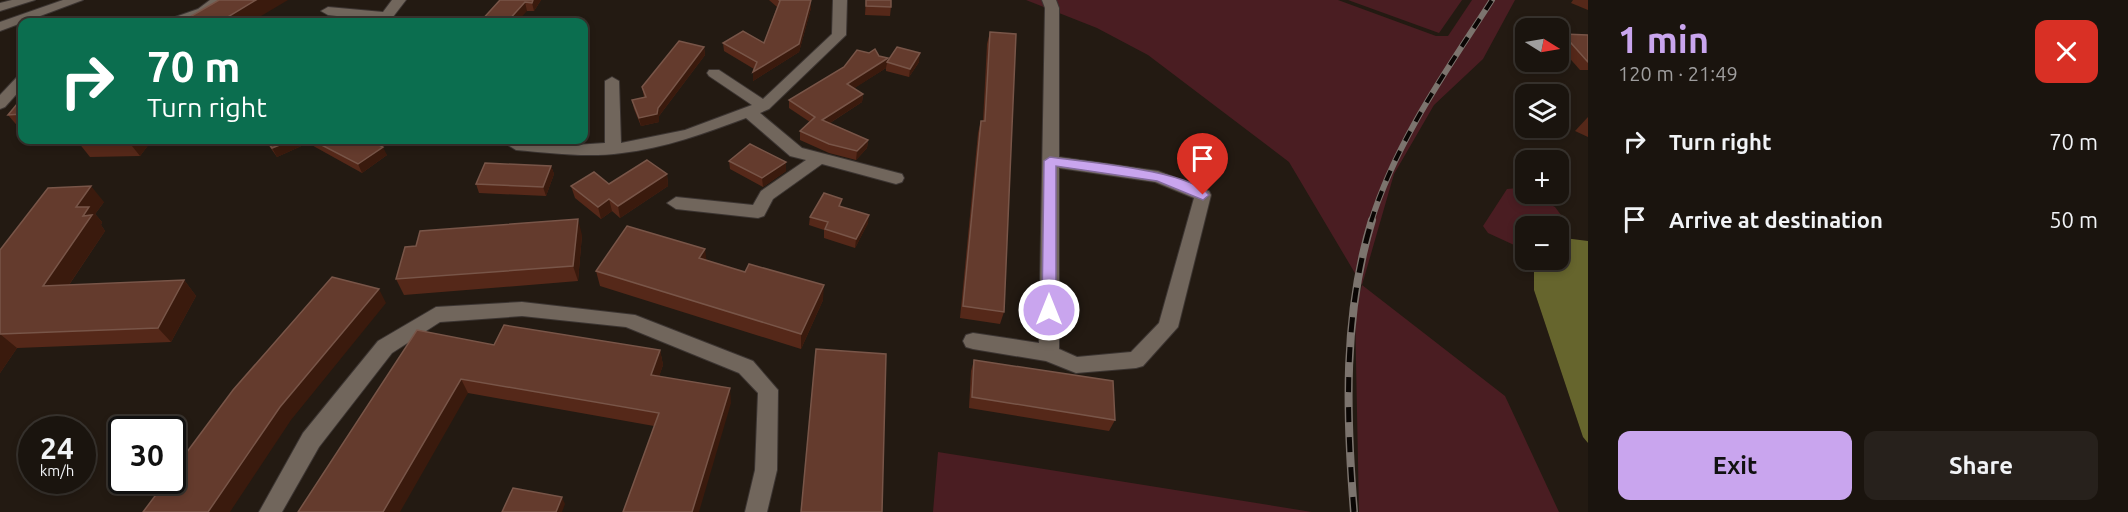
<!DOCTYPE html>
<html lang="en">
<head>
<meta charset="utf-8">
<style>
	:root { --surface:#1a140e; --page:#27211c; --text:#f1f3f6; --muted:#9f9e9e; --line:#38332e; --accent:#c9a5ee }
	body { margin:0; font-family:Ubuntu,sans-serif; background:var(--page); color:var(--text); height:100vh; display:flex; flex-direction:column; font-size:22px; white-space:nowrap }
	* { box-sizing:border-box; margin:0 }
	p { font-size:20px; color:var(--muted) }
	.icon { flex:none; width:33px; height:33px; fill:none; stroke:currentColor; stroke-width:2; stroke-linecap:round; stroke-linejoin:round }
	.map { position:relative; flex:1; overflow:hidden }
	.details { display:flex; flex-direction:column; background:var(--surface); width:540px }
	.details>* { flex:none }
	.hud { position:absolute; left:18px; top:18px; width:570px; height:126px; border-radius:12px; box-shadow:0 3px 9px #0003,0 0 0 2px var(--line); background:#0b6e4f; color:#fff; overflow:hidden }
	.needle { width:39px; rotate:101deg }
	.tools { position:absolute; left:1515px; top:18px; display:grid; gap:12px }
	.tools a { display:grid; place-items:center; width:54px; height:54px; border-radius:12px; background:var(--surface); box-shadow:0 3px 9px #0003,0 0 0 2px var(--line); font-size:30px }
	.speed { position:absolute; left:18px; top:416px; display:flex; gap:12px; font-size:30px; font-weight:700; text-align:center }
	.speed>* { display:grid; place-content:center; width:78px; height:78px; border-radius:50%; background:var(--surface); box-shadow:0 3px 9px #0003,0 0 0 2px var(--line); line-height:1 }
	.speed small { font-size:15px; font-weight:400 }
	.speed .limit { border:3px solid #111; border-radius:9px; background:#fff; color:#111 }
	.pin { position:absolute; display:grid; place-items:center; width:51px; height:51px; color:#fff; margin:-62px -26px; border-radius:50% 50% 50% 0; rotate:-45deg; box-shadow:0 0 6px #0007 }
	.pin .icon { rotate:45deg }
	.me { position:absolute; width:66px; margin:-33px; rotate:0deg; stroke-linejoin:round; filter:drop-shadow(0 0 4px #0008) }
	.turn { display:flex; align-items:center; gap:21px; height:126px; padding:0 30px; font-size:27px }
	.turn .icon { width:78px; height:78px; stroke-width:2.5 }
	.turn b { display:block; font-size:42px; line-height:51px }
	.round { display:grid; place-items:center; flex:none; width:63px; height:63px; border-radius:12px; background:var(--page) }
	.head { display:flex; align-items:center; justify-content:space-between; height:102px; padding:0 30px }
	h1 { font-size:36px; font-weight:700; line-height:45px; color:var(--accent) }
	.cta { display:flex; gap:12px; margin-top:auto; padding:12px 30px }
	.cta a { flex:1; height:69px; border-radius:12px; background:var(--accent); color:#111; font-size:24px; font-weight:700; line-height:69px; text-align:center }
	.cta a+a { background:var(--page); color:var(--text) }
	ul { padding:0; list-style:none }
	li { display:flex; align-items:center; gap:18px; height:78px; padding:0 30px }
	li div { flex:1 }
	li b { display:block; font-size:22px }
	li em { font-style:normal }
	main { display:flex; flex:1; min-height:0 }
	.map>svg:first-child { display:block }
	.green { fill:#4a1d22 }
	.water { fill:#66652d }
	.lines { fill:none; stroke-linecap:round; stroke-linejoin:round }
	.minor-casing { stroke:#3c3532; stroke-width:2 }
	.minor { fill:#71665c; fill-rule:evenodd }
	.rail-far1-casing { stroke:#7c746e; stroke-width:6 }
	.rail-casing { stroke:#7c746e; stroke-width:8 }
	.rail-far1 { stroke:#0a0604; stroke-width:4; stroke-dasharray:11; stroke-linecap:butt }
	.rail { stroke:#0a0604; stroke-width:5; stroke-dasharray:15; stroke-linecap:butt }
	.wall { fill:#552819 }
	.shaded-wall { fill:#3a1a0d }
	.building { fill:#643b2d; stroke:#785548; stroke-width:1.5 }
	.route { fill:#c9a5ee; stroke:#836b9b; stroke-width:1.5 }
</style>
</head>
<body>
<main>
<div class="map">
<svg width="1588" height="512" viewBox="0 0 1588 512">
	<rect width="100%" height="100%" fill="#231a12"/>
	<!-- green -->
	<g class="green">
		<path d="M1026 0H1338L1436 36H1448L1472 0H1515L1483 59 1434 105 1394 174 1362 285 1505 396 1559 512H1359L1355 310 1362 285 1289 162 1148 55 1097 28Z"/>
		<path d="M1348 0H1462L1439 33Z"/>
		<path d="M1518 188 1555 207 1561 215 1556 226H1526L1525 250 1488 233 1483 226 1507 189Z"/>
		<path d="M938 452 1312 512H933Z"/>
	</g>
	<!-- water -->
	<path class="water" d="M1564 238 1588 241V443L1583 437 1534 290V260H1558L1559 240Z"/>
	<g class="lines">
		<!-- minor casing -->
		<g class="minor-casing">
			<g id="minor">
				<path d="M12 0H35L0 11V3Z"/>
				<path d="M63 0H83L0 31V22Z"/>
				<path d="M210 0H225C209 18 184 24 161 22L198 9Z"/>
				<path d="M392 0H406L389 22 328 15 321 11 328 7 383 12Z"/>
				<path d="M833 0H847L846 35 769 109 760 113 802 148 902 174 904 178 902 182 896 184 822 164 773 199 764 216 758 218 676 209 667 203 676 197 753 205 761 191 806 160 790 156 746 118C706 133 665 148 622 153 587 158 551 153 516 150L508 145 516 140 575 145 605 143V81L612 77 619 81 621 143 685 130 752 105 709 76 707 73 709 70H719L763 99 832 34Z"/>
				<path d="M1042 0H1056L1059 8V157L1158 171 1209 191 1211 195 1178 327 1143 366 1136 368 1076 373 1046 361 973 349 966 347 963 341 966 335 973 333 1039 343 1045 8ZM1059 168 1155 182 1194 198 1159 323 1131 352 1077 357 1059 349Z"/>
				<path d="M22 76V88L5 107 0 109V95L17 77Z"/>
				<path d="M522 302 635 315 753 361 778 390 777 470 767 512H745L755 470 758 393 739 373 626 327 522 316 440 322 392 353 319 447 282 512H259L303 433 378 341 436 307Z"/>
			</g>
		</g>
		<!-- minor -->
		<use href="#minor" class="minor"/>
		<!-- rail-far1 casing -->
		<g class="rail-far1-casing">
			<path id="rail-far1" d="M1371 222C1396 141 1447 70 1492 0"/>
		</g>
		<!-- rail casing -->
		<g class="rail-casing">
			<path id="rail" d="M1354 512C1346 414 1343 315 1372 220"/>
		</g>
		<!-- rail-far1 -->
		<use href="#rail-far1" class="rail-far1"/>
		<!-- rail -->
		<use href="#rail" class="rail"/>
	</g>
	<!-- wall -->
	<g class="wall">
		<path d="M500 0H541L534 11H527Z"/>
		<path d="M769 0H811V8L799 52 753 81V72L754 69 724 51 723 43H764L777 7Z"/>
		<path d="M866 0 891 7 890 16 865 15Z"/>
		<path d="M1573 0H1588V10L1571 3Z"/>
		<path d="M990 32 1004 312 1000 324 960 318 978 133 981 121H983L987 44Z"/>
		<path d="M1563 34 1588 35V70H1580L1558 45V39Z"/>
		<path d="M704 47 705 55 659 116V122L641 126 634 109 632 100 644 97 642 87Z"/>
		<path d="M869 53 879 56 888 60 919 62 909 77 886 71V68L854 88 863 94 862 102 830 123 868 140 867 148 856 160 829 153 800 140V131L810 122 789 108V100Z"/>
		<path d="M22 98V130H21L8 115Z"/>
		<path d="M1588 117V137L1575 131Z"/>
		<path d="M152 140 140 156 90 157 78 142Z"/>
		<path d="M265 140H369L387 155 362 173 308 143 277 157Z"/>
		<path d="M729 161 786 162V171L763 187 730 169Z"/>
		<path d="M551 166 554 174 546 196 479 193 476 184Z"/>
		<path d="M667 174 668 186 620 218 612 211 601 219 575 198 571 186 609 184Z"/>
		<path d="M104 202 95 214 102 222 101 225 105 231 69 285 184 280 196 296 171 342 17 348 0 373V250Z"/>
		<path d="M842 207 868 223 855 248 824 238V230L809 225 810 217Z"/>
		<path d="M582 235 578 281 404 295 396 279Z"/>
		<path d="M706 260 823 300 801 349 600 286 596 271Z"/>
		<path d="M494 345 660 350 663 365 659 376 731 403 654 426 468 393 298 512Z"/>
		<path d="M974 360 1115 420 1109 431 969 408 971 371Z"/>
	</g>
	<!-- shaded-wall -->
	<g class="shaded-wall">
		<path d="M256 0H288L251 22H220L221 21Z"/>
		<path d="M533 0H541L534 11 532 3Z"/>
		<path d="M811 0V8L799 52 753 81V72Z"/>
		<path d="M525 2 527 11 517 22H507Z"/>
		<path d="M704 47 705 55 659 116V122L641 126 639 118 658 108Z"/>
		<path d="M920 53 919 62 909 77 910 69Z"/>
		<path d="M888 58 886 68 847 93V84Z"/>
		<path d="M863 94 862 102 822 128V120Z"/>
		<path d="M130 140H152L140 156 128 141Z"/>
		<path d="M292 140H306L308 143 277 157 272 148Z"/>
		<path d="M868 140 867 148 856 160 857 151Z"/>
		<path d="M383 147 387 155 362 173 358 164Z"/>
		<path d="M786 162V171L763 187 762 178Z"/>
		<path d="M551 166 554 174 546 196 543 187Z"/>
		<path d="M667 174 668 186 620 218 618 206Z"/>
		<path d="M91 186 104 202 95 214 102 222 101 225 105 231 58 301 43 286 76 207Z"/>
		<path d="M609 199 612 211 601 219 598 207Z"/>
		<path d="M869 215 868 223 855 248 856 239Z"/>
		<path d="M578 219 582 235 578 281 573 266Z"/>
		<path d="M705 249 707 264 699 258Z"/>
		<path d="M184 280 196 296 171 342 158 328Z"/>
		<path d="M824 285 823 300 801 349V334Z"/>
		<path d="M379 289 386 303 291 420 230 512H208L280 407Z"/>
		<path d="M0 334 17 348 0 373Z"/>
		<path d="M660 350 663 365 655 389 651 375Z"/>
		<path d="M461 379 468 393 400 512H383Z"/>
		<path d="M730 388 731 403 699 512H692Z"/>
		<path d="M562 497 565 504 562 512H556Z"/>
	</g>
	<!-- building -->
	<g class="building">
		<path d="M219 0H256L221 21 220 22H181Z"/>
		<path d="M500 0H533L532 3 525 2 507 22H480Z"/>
		<path d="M779 0H811L799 44 753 72 757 62 723 43 743 31 764 43 780 1Z"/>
		<path d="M866 0H891V7L866 6Z"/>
		<path d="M990 32 1016 34 1004 312 963 306 981 121H985Z"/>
		<path d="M1563 34 1588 35V62L1587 61Z"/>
		<path d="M679 41 704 47 658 108 657 114 639 118 632 100 646 97 642 87Z"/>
		<path d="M897 47 920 53 910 69 887 62Z"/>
		<path d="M875 49 879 56 888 58 847 84 863 94 822 120 868 140 857 151 829 144 800 131 815 117 789 100 844 67 857 50 869 53Z"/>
		<path d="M22 98V114L8 115Z"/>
		<path d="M80 140H130L128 141 78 142Z"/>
		<path d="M266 140H292L272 148Z"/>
		<path d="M312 140H369L383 147 358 164Z"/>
		<path d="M750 144 786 162 762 178 729 161Z"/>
		<path d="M647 160 667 174 618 206 609 199 598 207 571 186 594 172 609 184Z"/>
		<path d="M485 163 551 166 543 187 476 184Z"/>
		<path d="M91 186 76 207H89L83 216 92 215 43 286 184 280 158 328 0 334V250L48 188Z"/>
		<path d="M824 193 842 199 839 206 869 215 856 239 825 229 828 222 810 217Z"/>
		<path d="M578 219 573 266 396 279 405 247 416 246 420 231Z"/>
		<path d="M627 226 705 249 699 258 745 272 749 264 824 285 801 334 596 271Z"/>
		<path d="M332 277 379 289 280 407 208 512H143L167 480H172V472L233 390Z"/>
		<path d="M504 325 660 350 651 375 730 388 692 512H623L659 413 461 379 383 512H298L417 330 494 345Z"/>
		<path d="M816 349 886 354 882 512H801Z"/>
		<path d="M974 360 1113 381 1115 420 972 397Z"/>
		<path d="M513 488 562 497 556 512H502Z"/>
	</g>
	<!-- route -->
	<path class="route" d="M1050 157C1083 162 1190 170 1209 195L1203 200 1157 181 1056 166V310L1049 316 1042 310 1044 161Z"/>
</svg>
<div class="tools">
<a><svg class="needle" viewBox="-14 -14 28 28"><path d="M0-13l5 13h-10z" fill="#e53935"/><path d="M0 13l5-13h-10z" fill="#9f9e9e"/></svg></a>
<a><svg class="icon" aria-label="layers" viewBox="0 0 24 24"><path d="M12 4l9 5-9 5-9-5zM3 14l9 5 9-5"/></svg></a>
<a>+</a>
<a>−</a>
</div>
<div class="speed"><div>24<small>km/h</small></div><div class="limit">30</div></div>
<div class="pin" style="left:1203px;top:195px;background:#d93025"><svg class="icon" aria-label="arrive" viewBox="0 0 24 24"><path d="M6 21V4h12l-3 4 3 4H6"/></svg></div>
<svg class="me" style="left:1049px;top:310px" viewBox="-20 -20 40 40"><circle r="17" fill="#c9a5ee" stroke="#fff" stroke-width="3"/><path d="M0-11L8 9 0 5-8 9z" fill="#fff"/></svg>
<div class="hud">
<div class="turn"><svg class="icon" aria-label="right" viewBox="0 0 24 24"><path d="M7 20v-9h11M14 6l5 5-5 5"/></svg><div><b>70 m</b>Turn right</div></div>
</div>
</div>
<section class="details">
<div class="head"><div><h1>1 min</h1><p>120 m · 21:49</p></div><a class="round" style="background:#d93025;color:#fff"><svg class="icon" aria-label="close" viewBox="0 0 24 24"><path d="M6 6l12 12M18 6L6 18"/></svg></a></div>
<ul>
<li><svg class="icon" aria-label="right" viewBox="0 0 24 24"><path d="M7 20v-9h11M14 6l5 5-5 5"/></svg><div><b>Turn right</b></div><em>70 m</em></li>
<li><svg class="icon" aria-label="arrive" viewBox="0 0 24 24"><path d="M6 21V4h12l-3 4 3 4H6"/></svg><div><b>Arrive at destination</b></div><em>50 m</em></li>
</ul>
<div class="cta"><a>Exit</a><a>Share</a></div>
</section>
</main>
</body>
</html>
